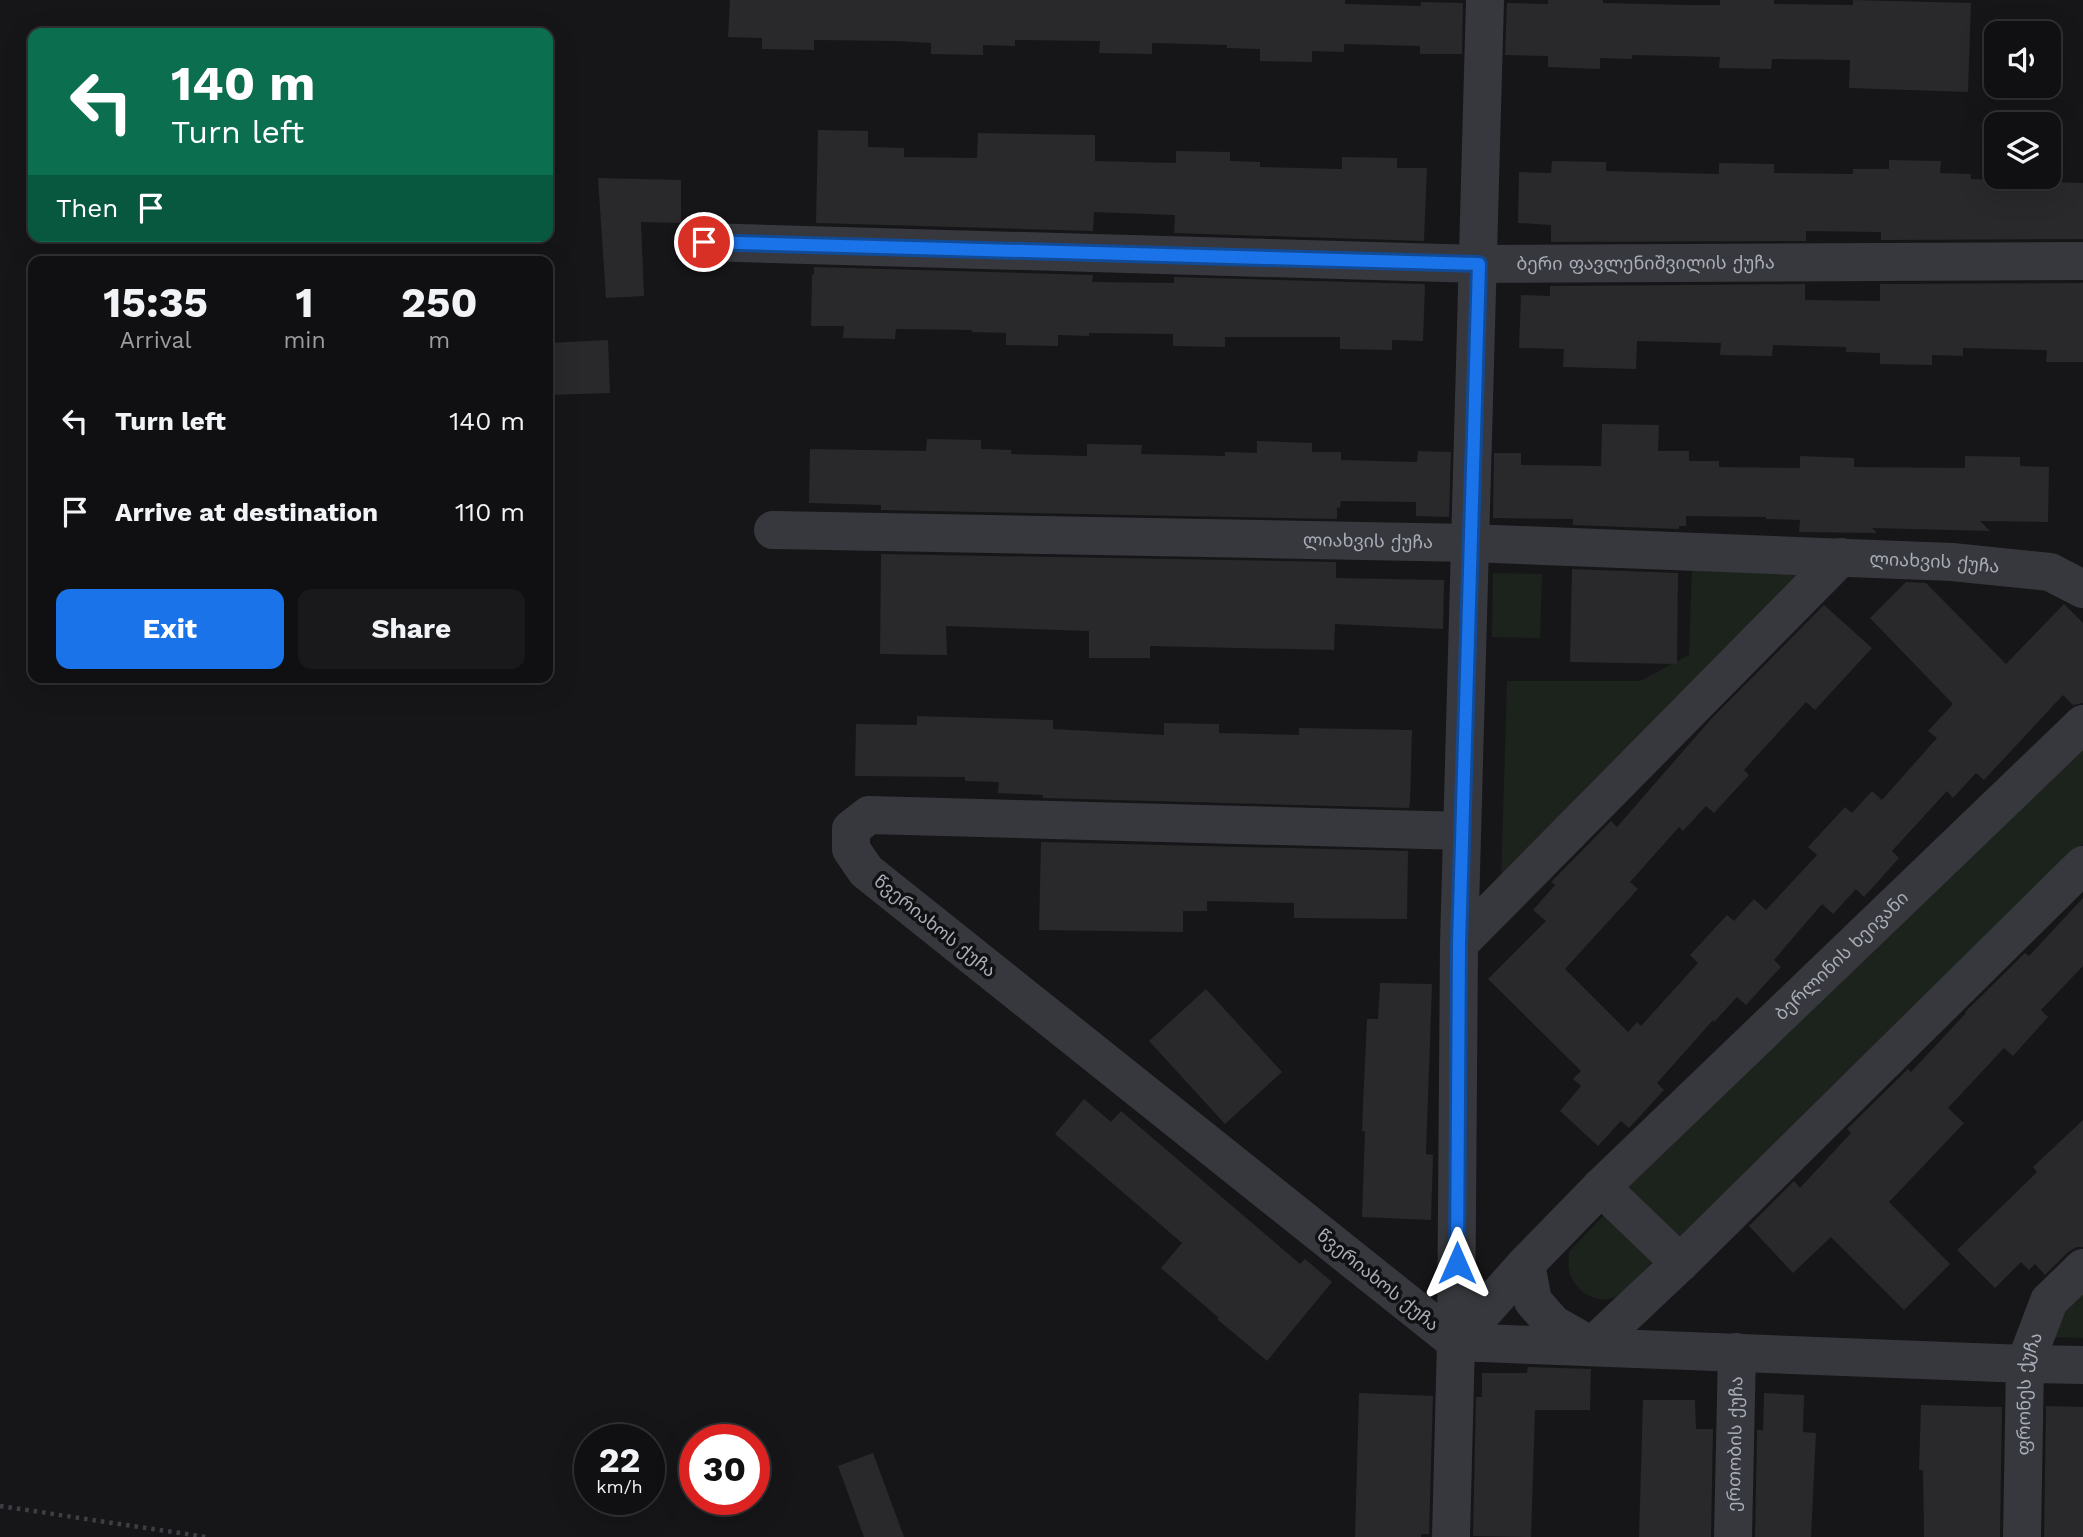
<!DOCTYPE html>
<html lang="en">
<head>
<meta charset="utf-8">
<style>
	:root { --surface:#101012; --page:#19191b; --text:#f1f3f6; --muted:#9c9d9f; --line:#303032; --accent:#1a73e8 }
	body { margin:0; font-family:"Work Sans","Noto Sans Georgian",sans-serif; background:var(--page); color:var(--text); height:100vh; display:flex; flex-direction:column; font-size:26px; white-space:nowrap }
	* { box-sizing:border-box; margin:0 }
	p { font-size:23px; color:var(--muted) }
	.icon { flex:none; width:38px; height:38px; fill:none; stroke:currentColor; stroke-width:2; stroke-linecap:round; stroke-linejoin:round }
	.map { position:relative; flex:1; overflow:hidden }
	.panel { position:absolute; left:28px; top:256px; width:525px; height:427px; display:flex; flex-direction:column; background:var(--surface); border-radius:14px; box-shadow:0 7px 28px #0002,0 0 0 2px var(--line) }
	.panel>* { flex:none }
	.top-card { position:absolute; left:28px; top:28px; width:525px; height:214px; border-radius:14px; box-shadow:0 7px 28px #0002,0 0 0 2px var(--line); background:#0b6e4f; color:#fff; overflow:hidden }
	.fabs { position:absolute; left:1984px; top:21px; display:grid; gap:14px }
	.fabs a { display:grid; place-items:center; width:77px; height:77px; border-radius:14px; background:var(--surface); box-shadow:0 7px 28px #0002,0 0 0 2px var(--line); font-size:35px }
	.speed { position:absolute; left:574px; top:1424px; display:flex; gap:14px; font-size:35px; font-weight:700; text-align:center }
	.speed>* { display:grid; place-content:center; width:91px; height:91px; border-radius:50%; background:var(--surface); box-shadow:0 7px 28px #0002,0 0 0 2px var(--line); line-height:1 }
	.speed small { font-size:18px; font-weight:400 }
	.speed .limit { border:10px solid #d22; background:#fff; color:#111 }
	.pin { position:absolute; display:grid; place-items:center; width:60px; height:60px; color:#fff; margin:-30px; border:4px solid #fff; border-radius:50%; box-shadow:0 2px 7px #0007 }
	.me { position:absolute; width:77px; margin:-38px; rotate:0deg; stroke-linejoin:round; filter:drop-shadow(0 0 5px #0008) }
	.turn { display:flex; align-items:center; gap:24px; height:147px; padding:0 28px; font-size:32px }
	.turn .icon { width:91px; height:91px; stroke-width:2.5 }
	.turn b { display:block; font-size:49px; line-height:60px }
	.then { display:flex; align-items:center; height:66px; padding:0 28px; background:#0003; gap:14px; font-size:26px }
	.eta { display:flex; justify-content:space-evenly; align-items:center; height:119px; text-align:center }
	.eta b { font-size:42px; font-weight:700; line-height:49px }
	.primary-button { display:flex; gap:14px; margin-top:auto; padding:14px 28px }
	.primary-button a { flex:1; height:80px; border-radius:14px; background:var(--accent); color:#fff; font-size:28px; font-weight:700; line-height:80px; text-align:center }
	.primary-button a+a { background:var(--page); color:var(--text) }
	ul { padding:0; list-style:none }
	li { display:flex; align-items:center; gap:21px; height:91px; padding:0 28px }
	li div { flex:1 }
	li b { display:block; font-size:26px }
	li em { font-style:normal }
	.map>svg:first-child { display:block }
	.green { fill:#1c231d }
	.building { fill:#29292c }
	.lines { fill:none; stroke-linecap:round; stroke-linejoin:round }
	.path { stroke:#3d3f44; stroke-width:4.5; stroke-dasharray:3.5 5; stroke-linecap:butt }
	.street { stroke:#37383d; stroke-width:38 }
	.route-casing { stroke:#114b97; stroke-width:18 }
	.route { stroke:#1a73e8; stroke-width:12 }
	.labels { text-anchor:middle; stroke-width:7; stroke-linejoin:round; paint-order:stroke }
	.street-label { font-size:18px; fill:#a8adb8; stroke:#111113 }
</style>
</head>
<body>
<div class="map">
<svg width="2083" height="1537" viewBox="0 0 2083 1537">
	<rect width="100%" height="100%" fill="#161618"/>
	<!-- green -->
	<g class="green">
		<path d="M1809 565 1501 883 1507 681H1640L1689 655 1692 567Z"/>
		<path d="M1493 573 1542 574 1540 638 1492 637Z"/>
		<path d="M2083 736V844L1676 1241 1626 1188Z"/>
		<path d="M1604 1215 1652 1262C1644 1270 1624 1294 1615 1297 1596 1306 1572 1289 1569 1269 1568 1264 1569 1257 1569 1252Z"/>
		<path d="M2083 1294V1338L2040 1337Z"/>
	</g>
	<!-- building -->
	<g class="building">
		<path d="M730 0H1345V4L1421 6V2L1463 3 1462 54H1420V46L1344 44V52L1312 51V62L1260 61V49L1227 48V45L1152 43V54L1099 53 1100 41 1015 40V46L983 45V55L931 54V43L898 41 814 40V50L762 49V38L728 37Z"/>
		<path d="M1548 0H1603V3L1688 5H1720V0H1774V4L1853 5V0L1971 3 1968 92 1849 88 1850 60 1772 59 1771 69 1719 68 1720 57 1632 55V59L1600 58V69L1548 67V56L1505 55 1507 3 1548 4Z"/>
		<path d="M818 130 868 131V147L904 148V157L977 158 978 133 1095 135V161L1176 163V151L1230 152V161L1260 162V167L1342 169V157L1397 158V168H1427L1424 241 1174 233 1175 215 1094 212 1093 231 816 223Z"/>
		<path d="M1889 160 1941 161 1940 173 1971 174V179L2083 183V239L1881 240V232L1806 231V241L1551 242V225L1518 223 1519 172 1551 173 1552 161 1606 162V171L1719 174V163L1774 164V173L1853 174V169H1889Z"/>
		<path d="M598 178 681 180V223L641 222 644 296 606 298Z"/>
		<path d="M814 267 1093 275 1092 282 1174 283V277L1423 284 1425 285 1423 341 1392 340V350L1340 349V337H1225V347L1173 346V334L1089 333V336L1058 335V346L1006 345V333L972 332V330L896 329 895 339 843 338 844 326H811L812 274 814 275Z"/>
		<path d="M2083 283V362H2046L2047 350 1963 348V356L1932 355V365L1880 364V353L1846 352V347L1773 345 1772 356 1720 355 1721 343 1637 341 1636 369 1563 367 1564 349 1519 348 1521 295 1550 296V286L1805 284V300L1880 301V284Z"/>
		<path d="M608 340 610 393 548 395V343Z"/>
		<path d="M1602 424 1659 425 1658 451H1689V461H1719V467L1800 468V456L1854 458V467L1965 468V456L2020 457V466L2049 467 2048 522 1980 521 1990 531 1872 528 1877 533 1799 532 1800 520 1766 519V517L1686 516V526H1679V529L1573 525V519L1493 518 1494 453H1521V465L1601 466Z"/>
		<path d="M927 439 981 440V449L1011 450V454L1087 456V444L1142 445 1141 454 1225 456V452L1257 453V441L1312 443V452H1341V460L1417 462 1418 451 1451 452 1449 517 1416 516V502L1341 501 1340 508 1337 507V519L881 510V505L809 503 810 449 926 451Z"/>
		<path d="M881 554 1336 562V578L1444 580 1443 629 1335 624 1334 650 1150 646V658H1089V631L946 626 947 655 880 654Z"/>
		<path d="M1572 569 1678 573 1677 664 1570 662Z"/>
		<path d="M1906 582 1926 583 2006 664 2064 604 2083 623V703L2073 705 2063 695 1984 780 1976 773 1953 798 1947 791 1892 851 1899 858 1864 897 1856 889 1833 914 1822 904 1774 960 1781 967 1746 1005 1737 997 1714 1022 1713 1020 1657 1083 1664 1090 1629 1128 1621 1121 1598 1146 1560 1111 1581 1086 1573 1079 1581 1071 1488 979 1546 921 1533 910 1555 885 1551 882 1611 821 1617 827 1712 718 1824 605 1872 648 1815 710 1806 702 1744 770 1749 775 1714 813 1706 806 1683 831 1679 827 1630 882 1638 889 1565 969 1628 1032 1637 1022 1641 1026 1698 963 1690 955 1727 915 1734 921 1754 899 1766 910 1817 855 1808 847 1845 807 1852 813 1872 791 1882 800 1937 738 1928 731 1953 704 1870 618Z"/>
		<path d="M917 716 1053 720V729L1164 735V723L1219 724V733L1299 735V728L1412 730 1410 803 1409 808 1043 798V795L998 793 999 782 965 781V777L855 776 856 724 917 725Z"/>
		<path d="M1041 842 1408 851 1407 919 1294 918V903L1207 901V911H1183V932L1039 930Z"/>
		<path d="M2083 898V966L2041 1010 2048 1017 2013 1056 2004 1048 1948 1108 1964 1123 1889 1202 1950 1264 1904 1310 1831 1237 1793 1273 1749 1226 1794 1181 1800 1188 1851 1133 1847 1129 1908 1069 1911 1072 1966 1013 1965 1012 2025 953 2029 956Z"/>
		<path d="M1380 983 1432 984 1426 1154 1433 1155 1431 1220 1362 1217 1365 1131H1362L1363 1105 1367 1019H1378Z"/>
		<path d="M1206 989 1282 1072 1225 1124 1149 1041Z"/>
		<path d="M1084 1099 1111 1122 1121 1111 1300 1264 1305 1259 1332 1282 1267 1361 1217 1319 1219 1318 1161 1268 1182 1243 1055 1134Z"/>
		<path d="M2083 1120V1247H2077L2068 1252 2045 1275 2035 1264 2029 1270 2021 1262 1995 1288 1957 1250 2037 1172 2033 1167Z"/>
		<path d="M1528 1367 1591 1369 1590 1410H1535L1531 1537 1473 1536 1476 1397H1482V1373H1527Z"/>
		<path d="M1359 1393 1433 1396 1429 1534H1421V1537H1355Z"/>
		<path d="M1764 1393 1804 1395 1803 1432 1816 1433 1811 1537H1755L1757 1430H1763Z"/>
		<path d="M1643 1400H1695L1696 1429H1713L1711 1537H1639Z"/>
		<path d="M1921 1405 2002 1407 2000 1537H1924L1923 1470H1919Z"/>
		<path d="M2046 1406 2083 1407V1537H2044Z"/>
		<path d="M873 1453 904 1537H864L838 1466Z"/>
	</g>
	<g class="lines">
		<!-- path -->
		<path class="path" d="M0 1506 206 1537"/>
		<!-- street -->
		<g class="street">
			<path id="s1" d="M704 242 1479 264 2083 261"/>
			<path id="s2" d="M773 530 1470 543 1952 562 2050 572 2083 589"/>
			<path d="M1459 944 1841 557"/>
			<path d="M1601 1187 1680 1263"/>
			<path d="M1526 1264 1533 1301 1553 1324 1590 1345"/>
			<path d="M1456 1342 866 871 851 849V829L869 815 1462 831"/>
			<path id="s3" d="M1456 1342 1526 1264 1601 1187 2083 724"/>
			<path d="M1456 1342 2025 1364 2083 1365"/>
			<path d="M1592 1346 1680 1263 2083 865"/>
			<path d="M1451 1537 1456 1342 1459 944 1485 0"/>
			<path id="s4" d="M1733 1537 1737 1352"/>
			<path id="s5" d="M2022 1537 2025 1364 2049 1301 2083 1268"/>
		</g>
	</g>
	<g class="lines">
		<!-- route casing -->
		<g class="route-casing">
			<path id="route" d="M704 242 1479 264 1459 944 1457 1263"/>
		</g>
		<!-- route -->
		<use href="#route" class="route"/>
	</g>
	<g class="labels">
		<!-- street labels -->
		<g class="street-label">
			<text dy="6" stroke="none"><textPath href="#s1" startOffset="942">ბერი ფავლენიშვილის ქუჩა</textPath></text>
			<text dy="6" stroke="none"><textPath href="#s2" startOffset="595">ლიახვის ქუჩა</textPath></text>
			<text dy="6" stroke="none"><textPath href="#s2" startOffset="1162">ლიახვის ქუჩა</textPath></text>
			<text transform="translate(935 926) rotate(39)" y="6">წვერიახოს ქუჩა</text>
			<text dy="6" stroke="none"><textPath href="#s3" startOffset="546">ბერლინის ხეივანი</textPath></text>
			<text transform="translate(1378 1280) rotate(39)" y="6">წვერიახოს ქუჩა</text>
			<text dy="6" stroke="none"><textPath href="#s5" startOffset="144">ფრონეს ქუჩა</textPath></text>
			<text dy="6" stroke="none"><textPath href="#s4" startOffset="93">ერთობის ქუჩა</textPath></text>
		</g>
	</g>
</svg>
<div class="fabs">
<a><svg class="icon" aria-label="sound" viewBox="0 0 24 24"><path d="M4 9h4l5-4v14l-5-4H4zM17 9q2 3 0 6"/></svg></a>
<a><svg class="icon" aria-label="layers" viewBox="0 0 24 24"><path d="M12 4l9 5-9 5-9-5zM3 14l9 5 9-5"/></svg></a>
</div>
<div class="speed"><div>22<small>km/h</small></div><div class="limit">30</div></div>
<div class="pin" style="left:704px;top:242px;background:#d93025"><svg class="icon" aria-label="arrive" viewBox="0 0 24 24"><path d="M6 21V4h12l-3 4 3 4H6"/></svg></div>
<svg class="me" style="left:1457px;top:1263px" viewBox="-20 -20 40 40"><path d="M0-17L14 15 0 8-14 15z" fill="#1a73e8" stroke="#fff" stroke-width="4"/></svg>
<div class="top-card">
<div class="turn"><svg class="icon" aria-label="left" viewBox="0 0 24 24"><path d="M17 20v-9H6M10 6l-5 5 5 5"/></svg><div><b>140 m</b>Turn left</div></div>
<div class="then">Then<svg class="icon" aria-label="arrive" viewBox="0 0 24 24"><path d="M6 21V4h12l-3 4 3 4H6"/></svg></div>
</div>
<section class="panel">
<div class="eta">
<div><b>15:35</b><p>Arrival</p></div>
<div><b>1</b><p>min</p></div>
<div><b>250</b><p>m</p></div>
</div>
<ul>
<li><svg class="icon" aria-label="left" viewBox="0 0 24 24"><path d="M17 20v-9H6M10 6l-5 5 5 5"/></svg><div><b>Turn left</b></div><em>140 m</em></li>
<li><svg class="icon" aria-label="arrive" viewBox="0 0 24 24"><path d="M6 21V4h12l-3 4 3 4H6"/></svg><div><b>Arrive at destination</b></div><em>110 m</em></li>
</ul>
<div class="primary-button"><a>Exit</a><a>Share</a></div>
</section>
</div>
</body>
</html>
